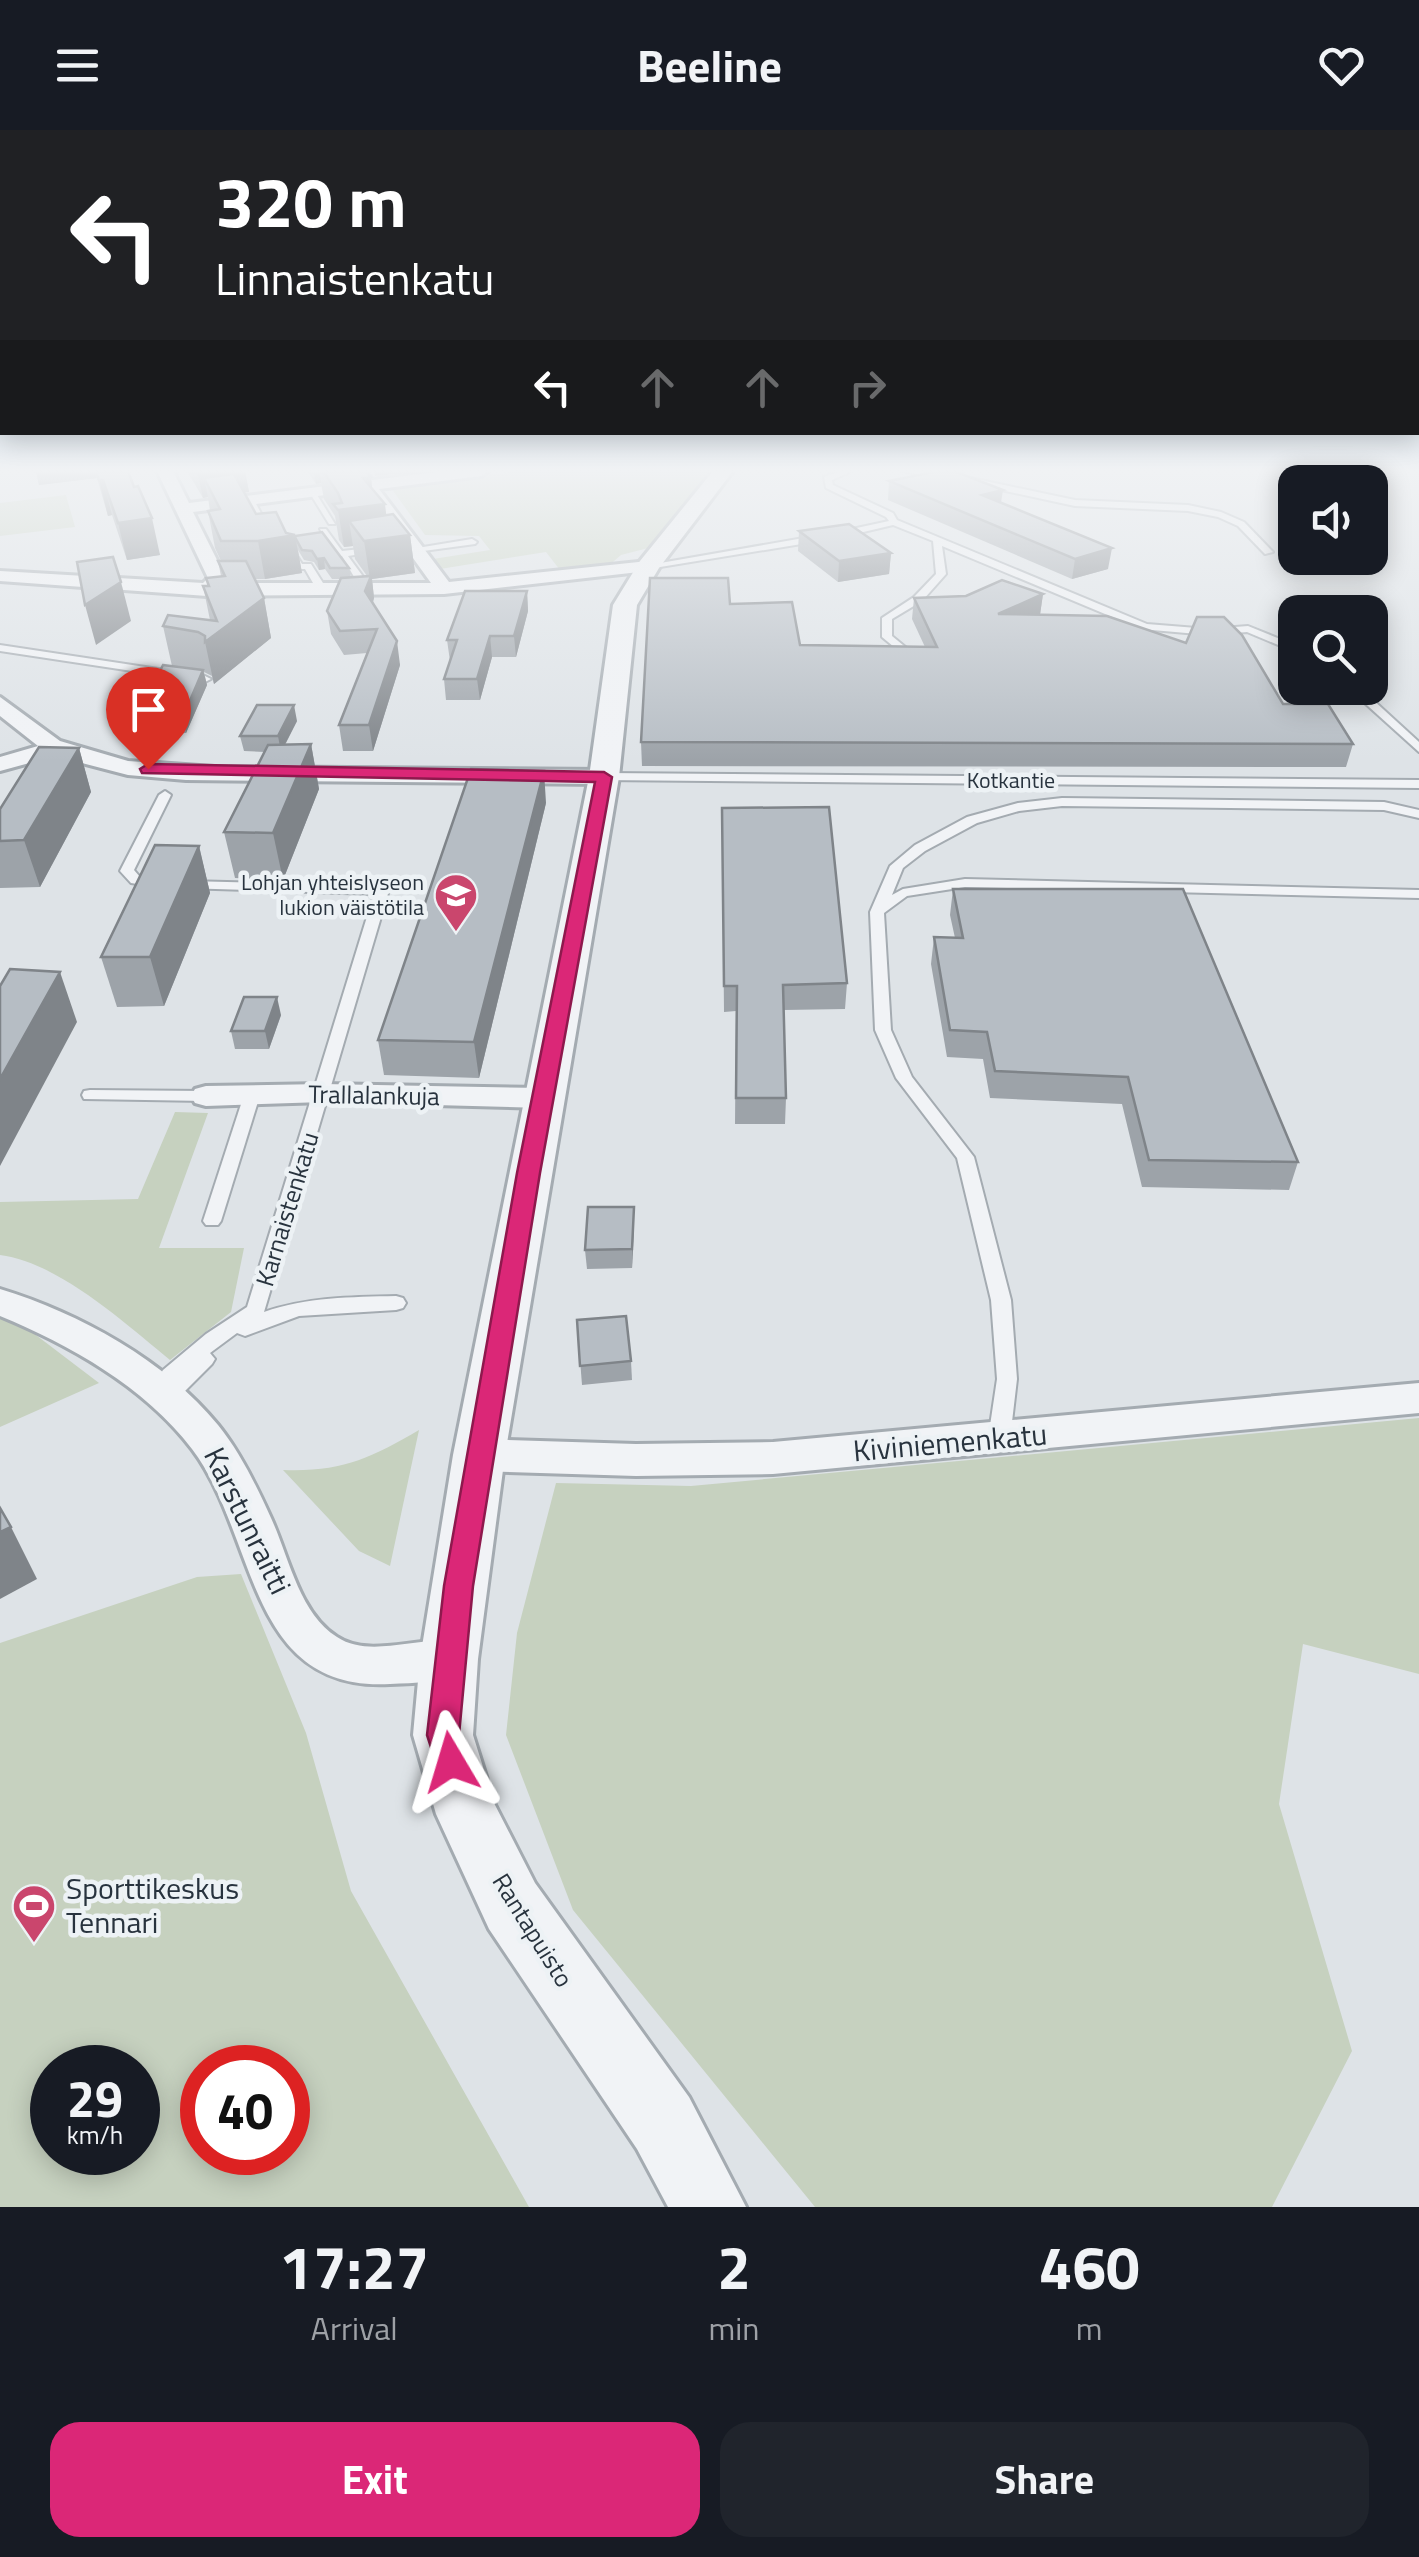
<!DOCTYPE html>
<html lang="en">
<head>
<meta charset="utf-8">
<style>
	:root { --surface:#171b24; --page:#20242c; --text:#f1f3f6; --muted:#9ea1a6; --accent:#db2777 }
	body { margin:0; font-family:"Titillium Web",sans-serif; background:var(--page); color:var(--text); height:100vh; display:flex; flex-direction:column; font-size:38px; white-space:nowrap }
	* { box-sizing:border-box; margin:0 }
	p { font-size:32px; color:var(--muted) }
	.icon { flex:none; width:55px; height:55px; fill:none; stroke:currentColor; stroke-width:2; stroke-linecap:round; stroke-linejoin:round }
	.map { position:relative; height:2077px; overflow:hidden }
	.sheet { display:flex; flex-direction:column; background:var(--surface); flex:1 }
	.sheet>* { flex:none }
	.banner { position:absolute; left:0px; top:0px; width:1420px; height:305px; box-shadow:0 5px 25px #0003; background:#202124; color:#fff; overflow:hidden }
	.buttons { position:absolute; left:1278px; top:335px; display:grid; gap:20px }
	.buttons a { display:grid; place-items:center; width:110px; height:110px; border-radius:20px; background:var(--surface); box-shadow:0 5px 25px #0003; font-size:50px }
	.speed { position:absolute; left:30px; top:1915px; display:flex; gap:20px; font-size:50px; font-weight:700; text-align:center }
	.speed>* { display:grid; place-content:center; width:130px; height:130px; border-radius:50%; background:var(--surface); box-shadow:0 5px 25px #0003; line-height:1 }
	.speed small { font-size:25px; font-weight:400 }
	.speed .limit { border:15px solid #d22; background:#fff; color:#111 }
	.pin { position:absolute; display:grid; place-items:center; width:85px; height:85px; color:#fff; margin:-102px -42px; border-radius:50% 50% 50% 0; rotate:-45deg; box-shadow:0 0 10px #0007 }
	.pin .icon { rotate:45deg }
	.me { position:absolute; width:110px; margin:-55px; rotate:353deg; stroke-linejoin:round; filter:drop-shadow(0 0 8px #0008) }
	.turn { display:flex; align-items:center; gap:35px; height:210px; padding:0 50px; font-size:45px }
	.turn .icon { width:130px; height:130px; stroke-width:2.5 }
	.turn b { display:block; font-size:70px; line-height:85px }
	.lanes { display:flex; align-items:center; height:95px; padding:0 50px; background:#0003; justify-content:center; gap:50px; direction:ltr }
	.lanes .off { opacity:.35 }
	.eta { display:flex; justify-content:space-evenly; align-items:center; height:170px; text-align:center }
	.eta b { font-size:60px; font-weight:700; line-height:70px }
	.button { display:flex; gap:20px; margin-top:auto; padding:20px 50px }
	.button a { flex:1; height:115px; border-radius:30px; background:var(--accent); color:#fff; font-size:40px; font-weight:700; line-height:115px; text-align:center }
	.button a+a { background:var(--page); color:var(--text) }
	header { display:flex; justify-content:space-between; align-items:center; height:130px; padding:0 50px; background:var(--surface); font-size:45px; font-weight:700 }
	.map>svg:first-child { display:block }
	.green { fill:#c6d1bf; fill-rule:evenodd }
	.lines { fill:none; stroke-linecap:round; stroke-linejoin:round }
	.service-casing { stroke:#a4abb1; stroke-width:4 }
	.minor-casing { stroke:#a4abb1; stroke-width:6 }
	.tertiary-casing { stroke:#a4abb1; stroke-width:6 }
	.service { fill:#f1f3f6; fill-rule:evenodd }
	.minor { fill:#f1f3f6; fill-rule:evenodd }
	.tertiary { fill:#f1f3f6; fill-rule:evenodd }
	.wall { fill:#9da3a9 }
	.shaded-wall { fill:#7f8489 }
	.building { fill:#b6bdc4; stroke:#7f8489; stroke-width:2.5 }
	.route { fill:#db2777; stroke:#8e194d; stroke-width:2.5 }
	.labels { text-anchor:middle; stroke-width:9; stroke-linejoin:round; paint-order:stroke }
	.far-street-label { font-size:22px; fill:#28333e; stroke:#edf2f5 }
	.far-poi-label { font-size:22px; fill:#28333e; stroke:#edf2f5; text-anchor:end }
	.street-label { font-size:25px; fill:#28333e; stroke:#edf2f5 }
	.near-street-label { font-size:30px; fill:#28333e; stroke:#edf2f5 }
	.near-poi-label { font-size:30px; fill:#28333e; stroke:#edf2f5; text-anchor:start }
</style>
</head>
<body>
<header><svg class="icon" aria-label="menu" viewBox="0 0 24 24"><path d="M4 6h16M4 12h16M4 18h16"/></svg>Beeline<svg class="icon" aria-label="heart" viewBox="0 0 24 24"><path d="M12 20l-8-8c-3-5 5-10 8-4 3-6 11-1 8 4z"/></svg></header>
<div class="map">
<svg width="1419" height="2077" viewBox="0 0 1419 2077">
	<rect width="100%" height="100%" fill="#dee3e7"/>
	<!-- green -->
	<g class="green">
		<path d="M522 341H715L652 417 621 425 607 437 560 440 546 422 440 439 433 429 490 420 479 406 425 405 391 358Z"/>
		<path d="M66 365 75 397 0 406V373Z"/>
		<path d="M175 982 208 983 159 1118H244L231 1182 170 1230C126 1194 58 1132 0 1125V1072L138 1069Z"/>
		<path d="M0 1188 28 1199 99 1253 0 1297Z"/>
		<path d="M1419 1288V1544L1303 1514 1279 1674 1352 1921 1272 2077H815L573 1780 506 1605 517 1503 556 1353 691 1356Z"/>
		<path d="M419 1300 390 1436 359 1421 283 1340C342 1342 369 1329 419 1300Z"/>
		<path d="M241 1444 306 1603 351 1761 529 2077H0V1513L197 1447ZM52 1938H138V2022H52ZM202 1938H288V2022H202Z"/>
	</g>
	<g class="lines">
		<!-- service casing -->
		<g class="service-casing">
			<g id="service">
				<path d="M841 341H852L832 350 833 355 893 383 897 390 1147 494 1209 499 1248 496 1295 515V522L1247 502 1209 505 1141 499 942 416 946 444 922 471 892 489V506L920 529 911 531 882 507V488L914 467 936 444 933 411 893 395 838 408 648 439 643 436 838 402 889 391 886 387 826 358 824 347Z"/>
				<path d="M902 341H920L949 347 945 350Z"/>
				<path d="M971 348 1075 370 1188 375 1221 382 1244 392 1273 422 1265 424 1238 396 1218 387 1188 381 1075 376 968 353Z"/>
				<path d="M308 360H314L335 394H329Z"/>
				<path d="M247 368H253L273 406H267Z"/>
				<path d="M320 399H326L342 421 380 417V421L348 426 367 452 366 461H358L357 452 342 426H336Z"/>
				<path d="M472 409 477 412 475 414 416 422 411 419Z"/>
				<path d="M285 416H291L302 434H311L323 453 319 462H311L313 453 305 439H296Z"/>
				<path d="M0 515 205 546 211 549 205 552 0 521Z"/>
				<path d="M1348 558H1360L1419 612V622Z"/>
				<path d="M604 643 1419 650V658L600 650V644Z"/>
				<path d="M165 661 171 665 134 740 140 747 167 751 169 754 162 758 131 753 120 741 159 665Z"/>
				<path d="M1062 668 1384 672 1419 680V688L1384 680 1062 676 1019 681 977 693 925 721 903 738 892 765 903 759 965 749 1419 760V768L965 757 907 766 884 783 891 900 912 947 974 1027 1011 1170 1017 1249 1010 1309 1006 1315 999 1317 992 1315 988 1309 997 1249 991 1170 957 1028 896 948 875 900 870 782 890 736 915 715 967 687 1018 673Z"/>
				<path d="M188 751 382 756 389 760 264 1182C307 1167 351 1167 396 1166L403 1168 406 1173 403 1178 396 1180 299 1186 245 1206 237 1203 210 1223 215 1229 212 1234 172 1274 165 1276 158 1274 155 1268 168 1252 163 1250 160 1245 163 1240 206 1204 247 1177 374 764 183 758 181 755Z"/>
				<path d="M90 960 206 961 214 966 206 971 84 969 82 965 84 961Z"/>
				<path d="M252 960 260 965 221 1091 218 1095H206L203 1091 244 965Z"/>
			</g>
		</g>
		<!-- minor casing -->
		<g class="minor-casing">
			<g id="minor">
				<path d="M157 341H173L189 373 358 352 352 344 355 341H366L372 350 446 341H489L481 346 379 359 449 452 648 431 657 436 648 441 444 464 207 466 0 451V441L203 453 208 448ZM364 360 431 453H222L226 448 193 382Z"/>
				<path d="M0 567 60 611 128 631 214 637 604 640 616 647 604 654 186 650 128 645 55 626 0 641V627L38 616 0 586Z"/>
				<path d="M323 954 542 958 553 961 557 968 553 975 542 978 323 972 206 976 195 973 191 966 195 959 206 956Z"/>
				<path d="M0 1159C79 1183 166 1231 218 1295 240 1322 257 1357 271 1388 289 1427 299 1483 337 1507 373 1531 426 1501 465 1515L471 1529 465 1543C441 1552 415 1553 390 1554 246 1562 258 1406 192 1319 145 1257 70 1215 0 1186Z"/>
				<path d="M1419 1253V1283L773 1344 636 1346 479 1341 465 1336 459 1325 465 1314 479 1309 636 1314 773 1312Z"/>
			</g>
		</g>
		<!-- tertiary casing -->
		<g class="tertiary-casing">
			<path id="tertiary" d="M713 341H733L659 438 637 475 619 647 505 1325 478 1529 473 1605 495 1675 535 1753 689 1967 746 2077H668L637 2019 489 1799 436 1684 413 1605 420 1529 453 1325 589 647 613 475 640 431Z"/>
		</g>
		<!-- service -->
		<use href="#service" class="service"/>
		<!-- minor -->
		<use href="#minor" class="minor"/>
		<!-- tertiary -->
		<use href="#tertiary" class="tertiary"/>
	</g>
	<!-- wall -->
	<g class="wall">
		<path d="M36 341H128L160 425 127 430 112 385 108 386 97 348 39 355Z"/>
		<path d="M187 341H245L249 362H244L256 384 349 438 351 447 367 446 355 429 353 416 344 417 339 410 335 386 324 369 321 353 316 354 307 341H365L371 347 372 359 386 385 410 405 415 443 372 449 374 468 373 473 400 535 373 621H343L339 595 367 523 344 525 331 504 327 481 340 449H332L325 439 319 440 314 432 304 430 298 420 302 443 265 449H255L264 468 271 508 214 554 212 546 204 542 207 555 186 603 140 604 136 589 172 536 163 496 210 490 203 456H208L206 448 221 446 218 431H221L215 418 208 381H210L208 367 203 368Z"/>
		<path d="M889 351 1001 373 1108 439 1072 449 888 370Z"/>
		<path d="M799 401 891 423 889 444 838 452 798 421Z"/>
		<path d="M527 461 528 481 516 527H492L480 570H446L444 549 450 531 447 510Z"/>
		<path d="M1043 464 1040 484 1283 574 1353 614 1346 637 642 636 641 612 730 474 800 515 925 517 912 489 914 468Z"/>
		<path d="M297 591 285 615 311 614 319 659 283 750 235 748 224 702 265 622 244 621 240 606Z"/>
		<path d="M79 618 91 662 40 757 0 758V679Z"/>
		<path d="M546 673 479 948 384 945 378 910Z"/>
		<path d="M722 678 847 853 845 879 784 880 786 968 785 994H735L736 881 724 882Z"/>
		<path d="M199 716 210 763 164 876 117 877 101 827Z"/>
		<path d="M953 759 1298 1032 1289 1060 1142 1057 1122 974 990 968 983 929 947 927 931 834 934 807 955 808 950 785Z"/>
		<path d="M281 885 269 919H235L231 901Z"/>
		<path d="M634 1077 632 1138 587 1139 585 1120Z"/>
		<path d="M577 1190 631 1231 632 1250 582 1255Z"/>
	</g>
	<!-- shaded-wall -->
	<g class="shaded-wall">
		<path d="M36 341H96L97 348 39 355Z"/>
		<path d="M197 341H245L249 362 213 366 204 348 208 367 203 368Z"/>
		<path d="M314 341H319L321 353 316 354Z"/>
		<path d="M374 341H422L375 346Z"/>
		<path d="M371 347 374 375 385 374 389 408 410 405 415 443 372 449 374 468 369 484 365 461 370 449 364 411 349 391 353 416 344 417 338 380 363 348Z"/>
		<path d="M99 350H103L112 385 108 386Z"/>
		<path d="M1003 360 1000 379 982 365Z"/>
		<path d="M152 388 160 425 127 430 118 393Z"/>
		<path d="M295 405 302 443 265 449 258 411Z"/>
		<path d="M1112 418 1108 439 1072 449 1075 429Z"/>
		<path d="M891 423 889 444 838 452 839 431Z"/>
		<path d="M324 428 325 439 319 440 317 429Z"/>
		<path d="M121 452 131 491 96 515 85 475Z"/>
		<path d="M527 461 528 481 516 527 514 506Z"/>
		<path d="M1043 464 1040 485 998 484Z"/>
		<path d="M264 468 271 508 214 554 205 512Z"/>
		<path d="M490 506 492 527 480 570 477 549Z"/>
		<path d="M397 511 400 535 373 621 369 595Z"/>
		<path d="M203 540 207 555 186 603 183 587Z"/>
		<path d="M294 575 297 591 281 622 278 606Z"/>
		<path d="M311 614 319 659 283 750 273 703Z"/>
		<path d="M79 618 91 662 40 757 24 710Z"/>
		<path d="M544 641 546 673 479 948 474 912Z"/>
		<path d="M199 716 210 763 164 876 150 827Z"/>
		<path d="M60 842 77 892 0 1036V949Z"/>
		<path d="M277 867 281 885 269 919 265 901Z"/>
		<path d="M634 1077V1096L632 1138V1119Z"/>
		<path d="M11 1397 37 1449 0 1469V1402Z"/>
	</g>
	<!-- building -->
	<g class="building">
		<path d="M96 341H128L134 357 138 356 152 388 118 393 103 350H99Z"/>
		<path d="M323 341H365L371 347 363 348 385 374 338 380 333 374 342 373 338 363Z"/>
		<path d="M939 341H954L1003 360 982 365 1112 418 1075 429 889 351Z"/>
		<path d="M234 344 256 384 276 382 286 403 295 405 258 411H221L208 381 220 379 204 348Z"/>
		<path d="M393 384 410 405 364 411 349 391Z"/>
		<path d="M849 394 891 423 839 431 799 401Z"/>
		<path d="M322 402 349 438H330L324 428 317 429 312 421 302 420 296 409 295 406Z"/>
		<path d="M113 427 121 452 85 475 77 432Z"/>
		<path d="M218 431H246L264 468 205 512V506L198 502 163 496 168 485 217 491 203 456H209L206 448 225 446Z"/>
		<path d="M371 446 365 461 397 511 369 595H339L377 499 340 501 327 481 341 448Z"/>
		<path d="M650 448H728L730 474 792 472 800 515 937 517 914 468 966 466 1002 450 1043 464 998 484 1107 486 1186 513 1197 487H1224L1242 505 1283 574H1328L1353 614 641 612Z"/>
		<path d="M465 461H527L514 506H490L477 549H444L457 510H447Z"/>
		<path d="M163 535 203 540 183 587 136 589Z"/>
		<path d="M257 575H294L278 606H240Z"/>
		<path d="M311 614 273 703 224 702 268 615Z"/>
		<path d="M39 617 79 618 24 710 0 711V679Z"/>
		<path d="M471 639 544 641 474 912 378 910Z"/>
		<path d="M829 677 847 853 783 855 786 968H736L737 856H724L722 678Z"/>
		<path d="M155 715 199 716 150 827H101Z"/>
		<path d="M953 759H1183L1298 1032 1149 1030 1128 947 995 941 987 902 950 900 934 807 963 808Z"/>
		<path d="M10 839 60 842 0 949V856Z"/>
		<path d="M244 867H277L265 901H231Z"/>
		<path d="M588 1077H634L632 1119 585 1120Z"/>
		<path d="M626 1186 631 1231 580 1236 577 1190Z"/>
		<path d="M0 1378 11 1397 0 1402Z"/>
	</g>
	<!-- sky -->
	<linearGradient id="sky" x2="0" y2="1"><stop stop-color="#89b5db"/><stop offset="0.54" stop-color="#f0f2f4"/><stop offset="1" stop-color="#f0f2f4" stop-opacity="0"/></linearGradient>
	<rect width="1419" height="631" fill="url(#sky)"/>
	<!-- route -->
	<path class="route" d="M148 634 604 642 612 647 540 1043 473 1456 459 1605 467 1632 463 1642 451 1647 439 1642 427 1605 444 1456 517 1043 595 652 142 643 140 639Z"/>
	<!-- icons -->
	<defs>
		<g id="school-pin" transform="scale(2.25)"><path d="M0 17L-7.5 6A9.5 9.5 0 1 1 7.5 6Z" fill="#ca466d" stroke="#edf2f5"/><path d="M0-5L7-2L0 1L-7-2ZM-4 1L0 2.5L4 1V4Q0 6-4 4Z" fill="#fff"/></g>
		<g id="stadium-pin" transform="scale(2.25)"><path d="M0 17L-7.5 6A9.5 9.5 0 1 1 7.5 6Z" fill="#ca466d" stroke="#edf2f5"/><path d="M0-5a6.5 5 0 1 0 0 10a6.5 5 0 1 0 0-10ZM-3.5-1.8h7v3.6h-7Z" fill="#fff"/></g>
	</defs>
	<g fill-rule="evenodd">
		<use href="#school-pin" x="456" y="765"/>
		<use href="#stadium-pin" x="34" y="1776"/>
	</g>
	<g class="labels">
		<!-- far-street labels -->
		<g class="far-street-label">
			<text x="1011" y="658">Kotkantie</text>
		</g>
		<!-- far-poi labels -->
		<g class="far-poi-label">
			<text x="424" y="760">Lohjan yhteislyseon<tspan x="424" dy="25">lukion väistötila</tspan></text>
		</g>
		<!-- street labels -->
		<g class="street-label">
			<text transform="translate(374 965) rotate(1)" y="9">Trallalankuja</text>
			<text transform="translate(287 1079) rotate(-73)" y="9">Karnaistenkatu</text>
			<text transform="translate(533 1800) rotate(58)" y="9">Rantapuisto</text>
		</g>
		<!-- near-street labels -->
		<g class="near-street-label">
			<text transform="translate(950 1313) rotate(-5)" y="10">Kiviniemenkatu</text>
			<text transform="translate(247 1391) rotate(64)" y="10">Karstunraitti</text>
		</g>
		<!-- near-poi labels -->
		<g class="near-poi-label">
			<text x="66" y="1769">Sporttikeskus<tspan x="66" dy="34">Tennari</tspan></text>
		</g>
	</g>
</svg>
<div class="buttons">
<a><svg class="icon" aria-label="sound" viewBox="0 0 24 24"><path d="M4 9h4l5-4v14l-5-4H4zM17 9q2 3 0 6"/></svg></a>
<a><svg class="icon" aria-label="search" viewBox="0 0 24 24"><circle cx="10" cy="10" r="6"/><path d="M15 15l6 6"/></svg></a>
</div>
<div class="speed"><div>29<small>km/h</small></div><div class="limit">40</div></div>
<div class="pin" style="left:148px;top:639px;background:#d93025"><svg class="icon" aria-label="arrive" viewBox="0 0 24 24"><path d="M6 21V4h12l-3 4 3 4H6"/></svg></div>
<svg class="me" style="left:451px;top:1632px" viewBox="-20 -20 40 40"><path d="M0-17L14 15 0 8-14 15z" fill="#db2777" stroke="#fff" stroke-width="4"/></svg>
<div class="banner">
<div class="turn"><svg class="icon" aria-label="left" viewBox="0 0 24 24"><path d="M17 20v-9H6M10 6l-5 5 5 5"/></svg><div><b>320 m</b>Linnaistenkatu</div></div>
<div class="lanes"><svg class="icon" aria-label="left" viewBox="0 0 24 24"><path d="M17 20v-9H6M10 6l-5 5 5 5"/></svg><svg class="icon off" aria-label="ahead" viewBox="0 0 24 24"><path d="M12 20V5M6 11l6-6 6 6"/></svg><svg class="icon off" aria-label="ahead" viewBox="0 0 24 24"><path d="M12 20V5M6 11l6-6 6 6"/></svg><svg class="icon off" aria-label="right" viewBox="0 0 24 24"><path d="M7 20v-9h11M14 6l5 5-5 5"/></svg></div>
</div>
</div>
<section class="sheet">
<div class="eta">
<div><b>17:27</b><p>Arrival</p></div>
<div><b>2</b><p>min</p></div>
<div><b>460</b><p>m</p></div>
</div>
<div class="button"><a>Exit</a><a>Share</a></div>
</section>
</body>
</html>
